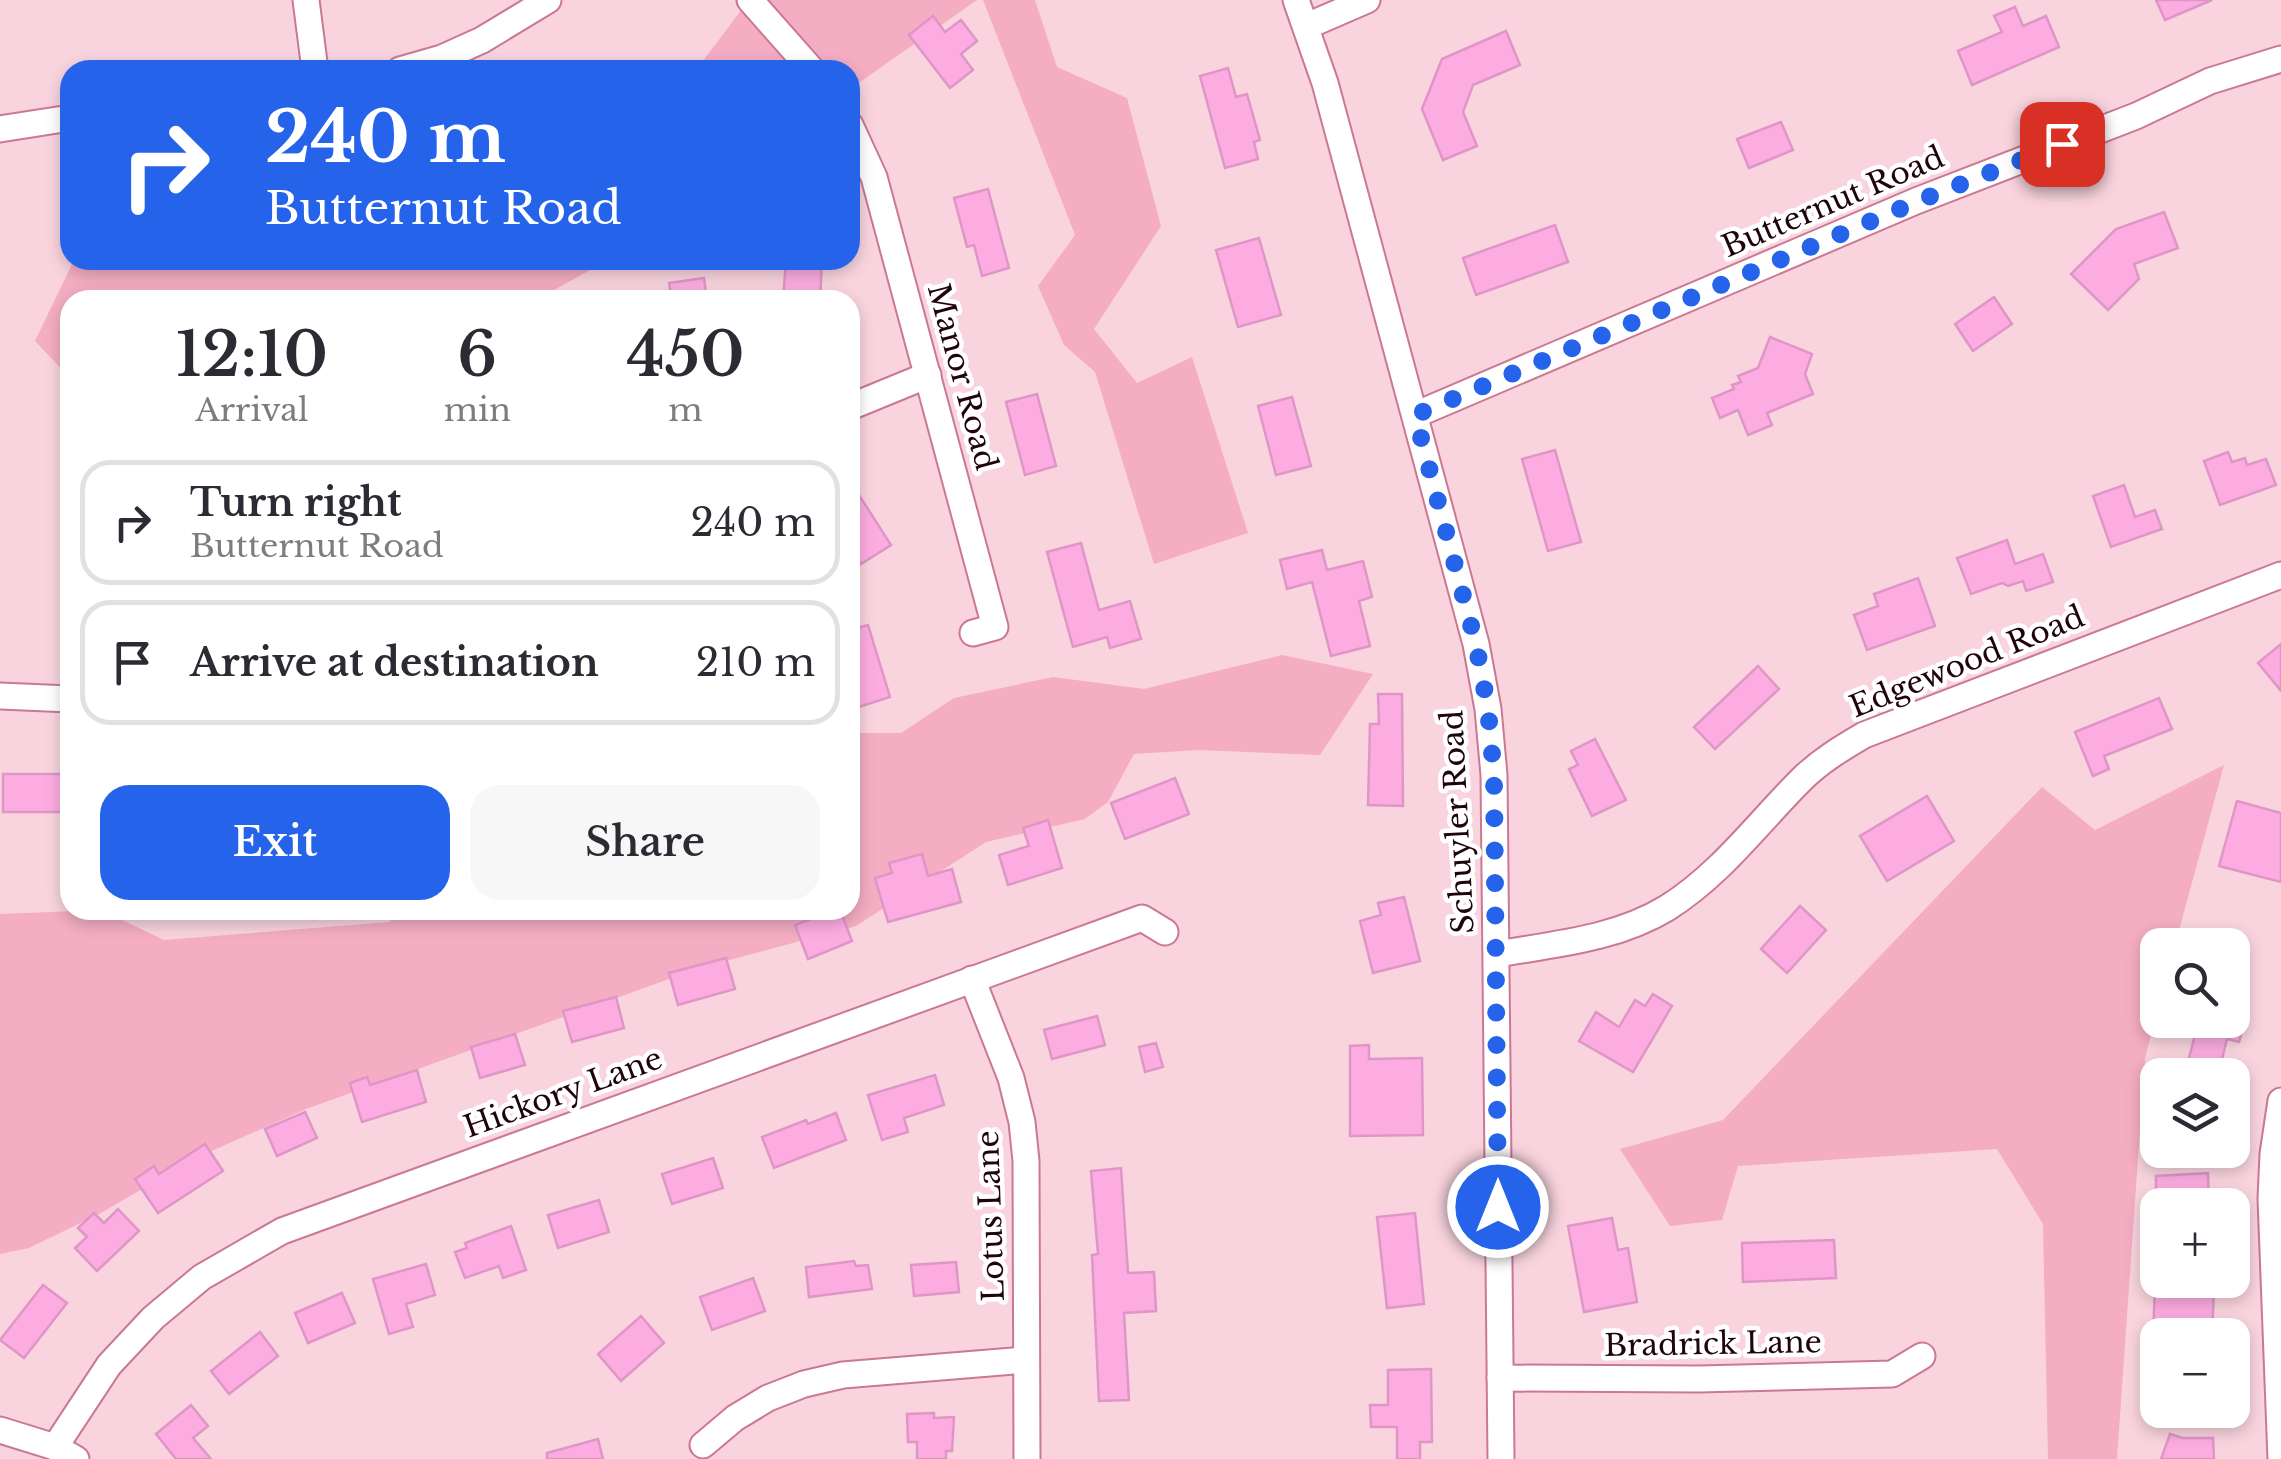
<!DOCTYPE html>
<html lang="en">
<head>
<meta charset="utf-8">
<style>
	:root { --surface:#fff; --page:#f7f7f7; --text:#2b2b33; --muted:#7c7c81; --line:#e1e1e2; --accent:#2563eb }
	body { margin:0; font-family:"Libre Baskerville",serif; background:var(--page); color:var(--text); height:100vh; display:flex; flex-direction:column; font-size:38px; white-space:nowrap }
	* { box-sizing:border-box; margin:0 }
	p { font-size:32px; color:var(--muted) }
	.icon { flex:none; width:55px; height:55px; fill:none; stroke:currentColor; stroke-width:2; stroke-linecap:round; stroke-linejoin:round }
	.map { position:relative; flex:1; overflow:hidden }
	.panel { position:absolute; left:60px; top:290px; width:800px; height:630px; display:flex; flex-direction:column; background:var(--surface); border-radius:30px; box-shadow:0 5px 15px #0003 }
	.panel>* { flex:none }
	.guide { position:absolute; left:60px; top:60px; width:800px; height:210px; border-radius:30px; box-shadow:0 5px 15px #0003; background:#2563eb; color:#fff; overflow:hidden }
	.controls { position:absolute; left:2140px; top:928px; display:grid; gap:20px }
	.controls a { display:grid; place-items:center; width:110px; height:110px; border-radius:20px; background:var(--surface); box-shadow:0 5px 15px #0003; font-size:50px }
	.pin { position:absolute; display:grid; place-items:center; width:85px; height:85px; color:#fff; margin:-42px; border-radius:20px; box-shadow:0 5px 15px #0006 }
	.me { position:absolute; width:110px; margin:-55px; rotate:0deg; stroke-linejoin:round; filter:drop-shadow(0 0 8px #0008) }
	.turn { display:flex; align-items:center; gap:35px; height:210px; padding:0 40px; font-size:45px }
	.turn .icon { width:130px; height:130px; stroke-width:2.5 }
	.turn b { display:block; font-size:70px; line-height:85px }
	.eta { display:flex; justify-content:space-evenly; align-items:center; height:170px; text-align:center }
	.eta b { font-size:60px; font-weight:600; line-height:70px }
	.cta { display:flex; gap:20px; margin-top:auto; padding:20px 40px }
	.cta a { flex:1; height:115px; border-radius:30px; background:var(--accent); color:#fff; font-size:40px; font-weight:600; line-height:115px; text-align:center }
	.cta a+a { background:var(--page); color:var(--text) }
	ul { padding:0; list-style:none }
	li { display:flex; align-items:center; gap:30px; height:125px; margin:0 20px 15px; padding:0 20px; border:5px solid var(--line); border-radius:30px }
	li div { flex:1 }
	li b { display:block; font-size:38px }
	li em { font-style:normal }
	.map>svg:first-child { display:block }
	.green { fill:#f4adc2 }
	.building { fill:#fcace1; stroke:#df96c7; stroke-width:2.5 }
	.lines { fill:none; stroke-linecap:round; stroke-linejoin:round }
	.street-casing { stroke:#cb7893; stroke-width:29 }
	.street { stroke:#fff; stroke-width:25 }
	.route { stroke:#2563eb; stroke-width:18; stroke-dasharray:0 32.4 }
	.labels { text-anchor:middle; stroke-width:9; stroke-linejoin:round; paint-order:stroke }
	.street-label { font-size:30px; fill:#1f030d; stroke:#fff }
</style>
</head>
<body>
<div class="map">
<svg width="2281" height="1459" viewBox="0 0 2281 1459">
	<rect width="100%" height="100%" fill="#f9d4de"/>
	<!-- green -->
	<g class="green">
		<path d="M749 0H977L850 89V70H696Z"/>
		<path d="M983 0H1035L1057 67 1127 98 1161 226 1094 329 1137 383 1192 357 1248 533 1154 564 1095 372 1064 345 1038 286 1075 235Z"/>
		<path d="M77 260H608L536 300H70V378L35 341 73 262Z"/>
		<path d="M1282 655 1373 674 1320 755 1199 750 1134 754 1108 802 1085 819 986 842 856 926 700 968 306 1109 196 1158 99 1214 29 1248 0 1254V914L101 910 164 940 390 922 395 910H850V733H901L954 698 1053 677 1144 689Z"/>
		<path d="M2224 765 2175 945H2158L2157 1012 2145 1058 2117 1459H2048L2043 1224 1997 1149 1738 1166 1722 1220 1670 1226 1620 1149 1723 1120 2042 787 2095 830Z"/>
	</g>
	<!-- building -->
	<g class="building">
		<path d="M2156 0H2212L2165 20Z"/>
		<path d="M2015 7 2023 26 2046 16 2059 47 1972 85 1958 51 2002 32 1994 16Z"/>
		<path d="M933 16 945 32 961 20 977 41 961 54 973 70 950 88 909 35Z"/>
		<path d="M1506 31 1520 65 1473 85 1463 112 1477 146 1443 160 1422 109 1442 59Z"/>
		<path d="M1228 68 1236 97 1247 94 1260 140 1254 142 1258 159 1225 168 1200 76Z"/>
		<path d="M1781 122 1793 150 1749 168 1737 139Z"/>
		<path d="M988 189 1009 268 982 276 974 245 967 247 954 198Z"/>
		<path d="M2164 212 2178 248 2134 264 2139 279 2108 310 2071 274 2116 229Z"/>
		<path d="M1555 225 1568 262 1476 295 1463 258Z"/>
		<path d="M1259 238 1281 315 1238 327 1216 250Z"/>
		<path d="M786 260H822L820 300H783Z"/>
		<path d="M704 278 707 300H672L669 283Z"/>
		<path d="M1994 297 2012 324 1973 351 1955 324Z"/>
		<path d="M1770 337 1812 354 1805 374 1813 394 1767 413 1772 425 1748 435 1738 410 1720 418 1712 398 1734 389 1732 385 1741 382 1738 376 1758 368Z"/>
		<path d="M1037 394 1056 466 1025 475 1006 402Z"/>
		<path d="M1292 397 1311 466 1276 475 1258 406Z"/>
		<path d="M1555 450 1581 542 1548 551 1522 459Z"/>
		<path d="M2228 452 2232 462 2245 458 2247 465 2266 459 2276 485 2220 505 2204 461Z"/>
		<path d="M850 481 891 545 861 564 850 547Z"/>
		<path d="M2124 485 2135 517 2155 510 2162 529 2111 547 2093 496Z"/>
		<path d="M2007 540 2015 564 2043 554 2053 582 2026 591 2023 581 2008 586 2002 583 1971 594 1957 558Z"/>
		<path d="M1081 543 1099 610 1130 601 1141 639 1110 648 1107 637 1073 647 1047 552Z"/>
		<path d="M1322 550 1327 570 1363 561 1372 597 1359 601 1370 646 1331 656 1312 582 1287 589 1280 560Z"/>
		<path d="M1918 578 1935 626 1867 650 1854 615 1878 606 1874 594Z"/>
		<path d="M868 625 890 697 856 708 850 688V630Z"/>
		<path d="M2281 644V691L2258 663Z"/>
		<path d="M1758 666 1779 689 1715 749 1694 727Z"/>
		<path d="M1378 694H1402L1403 806 1368 805 1370 724H1379Z"/>
		<path d="M2159 698 2172 729 2104 756 2109 769 2093 776 2075 732Z"/>
		<path d="M1595 739 1626 800 1592 816 1569 769 1578 765 1571 751Z"/>
		<rect x="3" y="774" width="67" height="38"/>
		<path d="M1175 778 1189 814 1125 839 1111 803Z"/>
		<path d="M1927 796 1954 841 1887 881 1860 836Z"/>
		<path d="M2237 801 2281 813V882L2219 866Z"/>
		<path d="M1048 820 1062 868 1008 885 999 855 1029 846 1023 828Z"/>
		<path d="M922 854 928 876 952 869 961 902 888 922 875 878 892 873 889 863Z"/>
		<path d="M1404 897 1420 961 1373 973 1360 921 1381 915 1378 903Z"/>
		<path d="M1800 906 1826 930 1787 973 1761 949Z"/>
		<path d="M835 910H840L852 941 808 959 795 925Z"/>
		<path d="M726 958 735 989 678 1005 669 973Z"/>
		<path d="M1653 994 1672 1006 1633 1072 1579 1041 1596 1012 1619 1027 1635 1000 1645 1006Z"/>
		<path d="M616 997 624 1028 572 1042 563 1011Z"/>
		<path d="M1097 1016 1105 1045 1052 1059 1044 1030Z"/>
		<path d="M2199 1020H2245L2239 1042 2227 1039 2218 1075 2186 1069Z"/>
		<path d="M515 1034 525 1065 480 1078 471 1047Z"/>
		<path d="M1156 1043 1163 1067 1145 1072 1139 1047Z"/>
		<path d="M1369 1045V1059L1422 1058 1423 1135 1350 1136V1046Z"/>
		<path d="M417 1070 426 1102 362 1122 350 1083 367 1077 370 1085Z"/>
		<path d="M935 1075 944 1105 904 1118 908 1132 882 1140 868 1095Z"/>
		<path d="M305 1112 317 1138 277 1156 265 1129Z"/>
		<path d="M836 1113 846 1140 774 1168 762 1137 806 1120 808 1124Z"/>
		<path d="M205 1144 223 1171 158 1213 135 1179 154 1166 159 1174Z"/>
		<path d="M713 1158 723 1188 672 1204 662 1174Z"/>
		<path d="M1121 1168 1128 1273 1154 1272 1156 1311 1124 1313 1129 1400 1099 1401 1092 1255 1098 1254 1091 1171Z"/>
		<path d="M2208 1173 2209 1205H2158L2159 1197H2156V1176Z"/>
		<path d="M599 1200 609 1232 558 1248 548 1215Z"/>
		<path d="M118 1209 139 1231 97 1271 75 1248 87 1237 78 1228 94 1213 104 1223Z"/>
		<path d="M1415 1213 1424 1304 1387 1308 1377 1217Z"/>
		<path d="M1612 1218 1618 1250 1628 1248 1637 1302 1584 1312 1568 1226Z"/>
		<path d="M511 1226 526 1270 503 1278 499 1266 465 1278 455 1252 467 1248 465 1243Z"/>
		<path d="M1834 1240 1836 1278 1743 1282 1742 1243Z"/>
		<path d="M854 1261 856 1266 868 1265 872 1289 809 1297 806 1267Z"/>
		<path d="M956 1262 959 1292 914 1296 911 1265Z"/>
		<path d="M426 1264 435 1295 406 1304 413 1327 389 1334 373 1279Z"/>
		<path d="M753 1278 765 1311 712 1330 700 1297Z"/>
		<path d="M43 1285 67 1303 24 1358 0 1340Z"/>
		<path d="M2155 1288 2214 1290 2212 1335H2153Z"/>
		<path d="M342 1293 355 1323 308 1343 295 1313Z"/>
		<path d="M641 1316 664 1343 621 1381 598 1354Z"/>
		<path d="M260 1332 278 1356 229 1394 211 1371Z"/>
		<path d="M1431 1369 1432 1442H1420V1459H1397V1427H1371L1370 1405H1388V1370Z"/>
		<path d="M191 1405 208 1426 193 1438 211 1459H176L156 1434Z"/>
		<path d="M934 1413V1418L954 1417 952 1451H946V1459H917V1442H908L907 1414Z"/>
		<path d="M2170 1434 2183 1438H2213L2214 1459H2161Z"/>
		<path d="M598 1439 603 1459H547V1453Z"/>
	</g>
	<g class="lines">
		<!-- street casing -->
		<g class="street-casing">
			<g id="street">
				<path d="M306 0 315 70"/>
				<path d="M750 0 812 70"/>
				<path d="M1296 0 1325 83 1476 644 1488 709 1494 775 1501 1459"/>
				<path d="M1307 26 1367 0"/>
				<path d="M400 70 442 58 482 40 548 0"/>
				<path d="M850 125 874 177 995 627 973 633"/>
				<path d="M0 129 70 118"/>
				<path d="M850 407 928 375"/>
				<path d="M1415 415 1916 201 2136 116 2210 81 2281 59"/>
				<path d="M0 696 70 699"/>
				<path d="M1497 954C1555 944 1616 939 1667 908 1721 874 1757 824 1801 780 1820 761 1842 748 1864 735L2281 575"/>
				<path d="M972 979 1011 1078 1022 1122 1026 1161 1027 1459"/>
				<path d="M1500 1378 1699 1379 1892 1374 1922 1356"/>
				<path d="M0 1430 55 1447 76 1459"/>
				<path d="M703 1445 735 1418 768 1398 804 1384 843 1375 1026 1360"/>
				<path d="M55 1447 109 1365 153 1318 202 1277 282 1231 1142 918 1165 932"/>
				<path d="M2281 1459 2271 1199 2273 1154 2281 1101"/>
			</g>
		</g>
		<!-- street -->
		<use href="#street" class="street"/>
	</g>
	<g class="lines">
		<!-- route -->
		<path class="route" d="M1498 1207 1494 775 1488 709 1476 644 1415 415 1916 202 2062 144"/>
	</g>
	<g class="labels">
		<!-- street labels -->
		<g class="street-label">
			<text transform="translate(1833 202) rotate(-23)" y="10">Butternut Road</text>
			<text transform="translate(962 377) rotate(75)" y="10">Manor Road</text>
			<text transform="translate(1967 662) rotate(-22)" y="10">Edgewood Road</text>
			<text transform="translate(1458 822) rotate(-93)" y="10">Schuyler Road</text>
			<text transform="translate(563 1093) rotate(-20)" y="10">Hickory Lane</text>
			<text transform="translate(991 1216) rotate(-92)" y="10">Lotus Lane</text>
			<text transform="translate(1713 1344) rotate(-1)" y="10">Bradrick Lane</text>
		</g>
	</g>
</svg>
<div class="controls">
<a><svg class="icon" aria-label="search" viewBox="0 0 24 24"><circle cx="10" cy="10" r="6"/><path d="M15 15l6 6"/></svg></a>
<a><svg class="icon" aria-label="layers" viewBox="0 0 24 24"><path d="M12 4l9 5-9 5-9-5zM3 14l9 5 9-5"/></svg></a>
<a>+</a>
<a>−</a>
</div>
<div class="pin" style="left:2062px;top:144px;background:#d93025"><svg class="icon" aria-label="arrive" viewBox="0 0 24 24"><path d="M6 21V4h12l-3 4 3 4H6"/></svg></div>
<svg class="me" style="left:1498px;top:1207px" viewBox="-20 -20 40 40"><circle r="17" fill="#2563eb" stroke="#fff" stroke-width="3"/><path d="M0-11L8 9 0 5-8 9z" fill="#fff"/></svg>
<div class="guide">
<div class="turn"><svg class="icon" aria-label="right" viewBox="0 0 24 24"><path d="M7 20v-9h11M14 6l5 5-5 5"/></svg><div><b>240 m</b>Butternut Road</div></div>
</div>
<section class="panel">
<div class="eta">
<div><b>12:10</b><p>Arrival</p></div>
<div><b>6</b><p>min</p></div>
<div><b>450</b><p>m</p></div>
</div>
<ul>
<li><svg class="icon" aria-label="right" viewBox="0 0 24 24"><path d="M7 20v-9h11M14 6l5 5-5 5"/></svg><div><b>Turn right</b><p>Butternut Road</p></div><em>240 m</em></li>
<li><svg class="icon" aria-label="arrive" viewBox="0 0 24 24"><path d="M6 21V4h12l-3 4 3 4H6"/></svg><div><b>Arrive at destination</b></div><em>210 m</em></li>
</ul>
<div class="cta"><a>Exit</a><a>Share</a></div>
</section>
</div>
</body>
</html>
